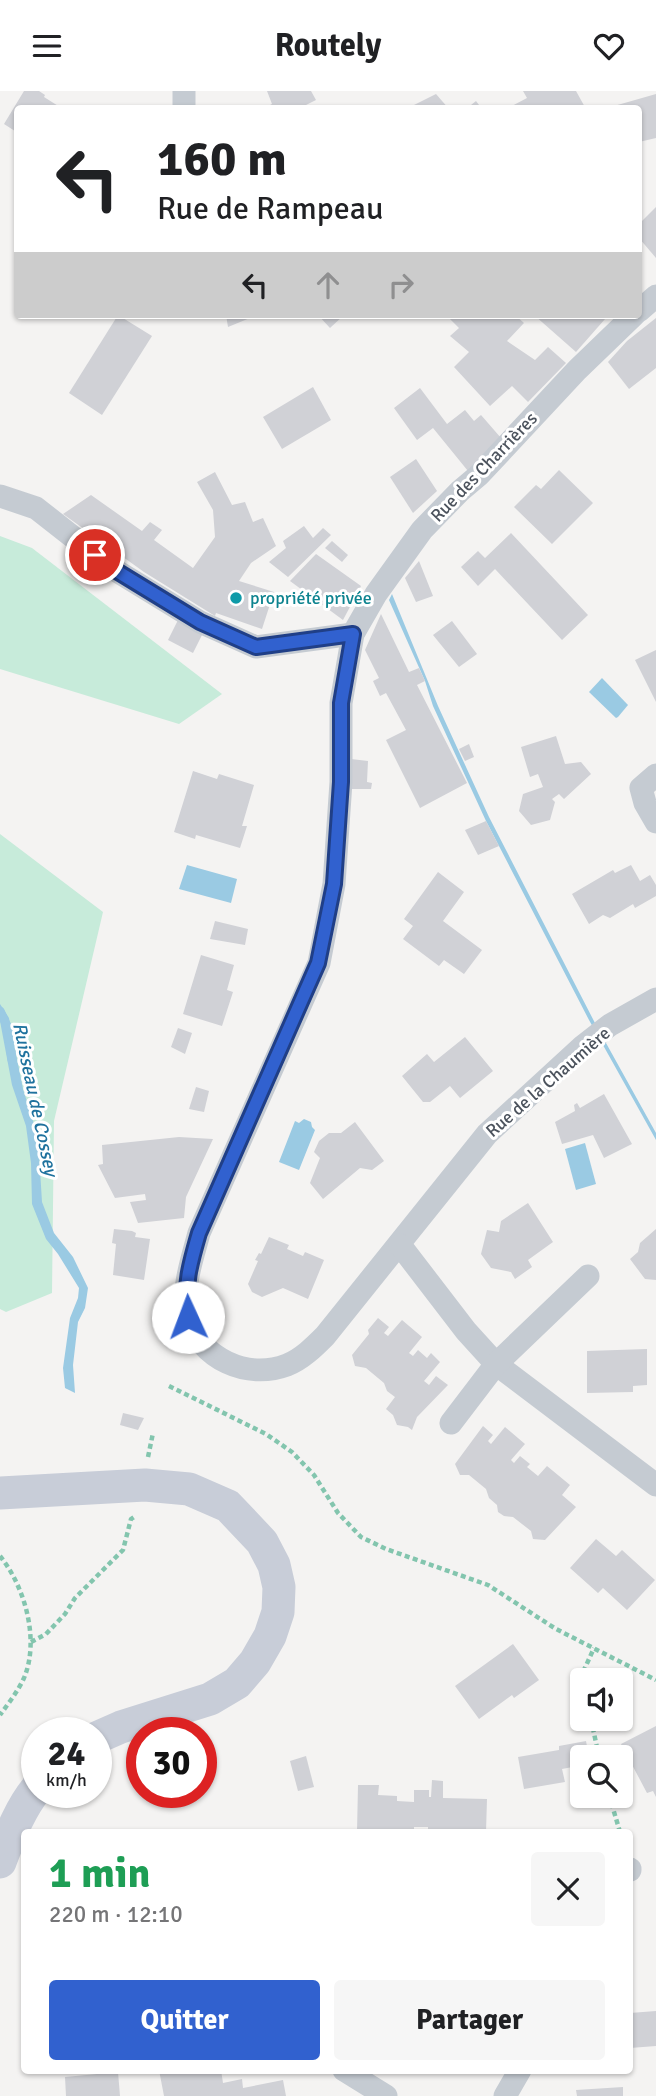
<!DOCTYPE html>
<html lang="fr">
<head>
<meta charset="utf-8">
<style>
	:root { --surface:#fff; --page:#f6f6f6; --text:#202124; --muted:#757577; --accent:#3161cf }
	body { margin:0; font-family:Signika,sans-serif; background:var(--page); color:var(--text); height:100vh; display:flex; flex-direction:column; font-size:26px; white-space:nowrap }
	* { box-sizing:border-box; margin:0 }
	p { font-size:23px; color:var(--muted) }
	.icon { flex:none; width:38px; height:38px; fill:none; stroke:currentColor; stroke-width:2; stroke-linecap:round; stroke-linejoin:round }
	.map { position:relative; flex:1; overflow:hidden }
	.side { position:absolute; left:21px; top:1738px; width:612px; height:245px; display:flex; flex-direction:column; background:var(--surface); border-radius:7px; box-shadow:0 2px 5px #0004 }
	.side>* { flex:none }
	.top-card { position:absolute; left:14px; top:14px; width:628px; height:214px; border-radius:7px; box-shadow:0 2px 5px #0004; background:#fff; color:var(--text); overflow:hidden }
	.tools { position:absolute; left:570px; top:1577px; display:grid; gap:14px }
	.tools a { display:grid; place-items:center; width:63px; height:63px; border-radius:7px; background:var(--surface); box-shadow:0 2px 5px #0004; font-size:35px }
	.speed { position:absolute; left:21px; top:1626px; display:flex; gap:14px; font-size:35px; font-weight:700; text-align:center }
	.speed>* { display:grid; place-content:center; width:91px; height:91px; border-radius:50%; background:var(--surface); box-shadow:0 2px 5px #0004; line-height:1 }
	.speed small { font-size:18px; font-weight:400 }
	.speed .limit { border:10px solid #d22; background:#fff; color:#111 }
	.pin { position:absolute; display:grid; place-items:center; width:60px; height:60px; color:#fff; margin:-30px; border:4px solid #fff; border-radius:50%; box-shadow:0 2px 7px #0007 }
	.me { position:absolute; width:77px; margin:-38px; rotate:358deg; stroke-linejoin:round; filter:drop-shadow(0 0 5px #0008) }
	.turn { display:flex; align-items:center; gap:24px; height:147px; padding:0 28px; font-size:32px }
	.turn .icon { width:91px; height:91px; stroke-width:2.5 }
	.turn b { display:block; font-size:49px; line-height:60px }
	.lanes { display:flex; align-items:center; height:66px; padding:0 28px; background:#0003; justify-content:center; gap:35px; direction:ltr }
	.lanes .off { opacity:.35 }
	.round { display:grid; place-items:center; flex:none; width:74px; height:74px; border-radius:7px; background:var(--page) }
	.headline { display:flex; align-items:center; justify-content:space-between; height:119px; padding:0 28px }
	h1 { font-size:42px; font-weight:700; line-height:52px; color:#1e9e55 }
	.action { display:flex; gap:14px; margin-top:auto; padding:14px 28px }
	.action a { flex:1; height:80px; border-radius:7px; background:var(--accent); color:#fff; font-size:28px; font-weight:700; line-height:80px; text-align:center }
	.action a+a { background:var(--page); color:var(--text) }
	header { display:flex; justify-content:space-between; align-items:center; height:91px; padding:0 28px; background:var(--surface); font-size:32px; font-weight:700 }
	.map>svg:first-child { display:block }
	.green { fill:#c7ebda }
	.water { fill:#9acae3 }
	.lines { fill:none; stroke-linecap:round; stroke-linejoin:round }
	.stream { stroke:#9acae3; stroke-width:9 }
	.building { fill:#d0d1d6 }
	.path { stroke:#83c5ae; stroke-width:4.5; stroke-dasharray:5 3.5; stroke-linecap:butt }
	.minor { stroke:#c5cbd2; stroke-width:23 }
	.secondary { stroke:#c8cdd8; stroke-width:33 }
	.route-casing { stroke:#203f87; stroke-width:18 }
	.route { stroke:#3161cf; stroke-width:12 }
	.culture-dot { fill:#0f9aa8; stroke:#fff; stroke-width:2.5 }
	.labels { text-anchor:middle; stroke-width:6; stroke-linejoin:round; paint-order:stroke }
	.street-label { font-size:18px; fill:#4c535d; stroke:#fff }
	.culture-label { font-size:18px; fill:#0d838f; stroke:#fff; text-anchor:start }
	.water-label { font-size:19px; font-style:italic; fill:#1f729e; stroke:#fff }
</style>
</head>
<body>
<header><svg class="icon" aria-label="menu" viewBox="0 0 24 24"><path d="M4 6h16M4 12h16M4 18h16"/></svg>Routely<svg class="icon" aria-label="heart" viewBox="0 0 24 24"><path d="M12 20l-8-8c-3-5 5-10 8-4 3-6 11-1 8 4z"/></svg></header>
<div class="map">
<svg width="656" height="2005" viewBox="0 0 656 2005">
	<rect width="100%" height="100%" fill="#f4f3f2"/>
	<!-- green -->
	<g class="green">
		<path d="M0 445 32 457 222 603 179 633 0 578Z"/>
		<path d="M0 743 103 821 54 1030 52 1202 6 1221 0 1218Z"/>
	</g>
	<!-- water -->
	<g class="water">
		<path d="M392 503 438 615 489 726 596 934 656 1042V1049L589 929 486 730 433 615 425 590 389 509Z"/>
		<path d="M602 587 628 614 618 626 616 627 589 601Z"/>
		<path d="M187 774 237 788 231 812 179 798Z"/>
		<path d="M0 913 9 927 11 943 7 942 9 957 15 958 23 998 38 1046 42 1111 54 1142 73 1166 88 1197 85 1217 78 1231 73 1274 75 1302 65 1297 63 1277 70 1227 78 1207 79 1197 58 1163 46 1148 32 1113 31 1072 26 1035 12 994 0 930Z"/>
		<path d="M304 1028 311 1031 312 1036 315 1039 299 1079 279 1071 295 1030 299 1032Z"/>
		<path d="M585 1052 596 1093 576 1099 565 1058Z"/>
	</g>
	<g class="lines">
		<!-- stream -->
		<path class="stream" d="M0 920 8 937 12 969"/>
	</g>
	<!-- building -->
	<g class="building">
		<path d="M24 0H39L45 4 44 6 63 18H18V42L4 33Z"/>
		<path d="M267 0H311L316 9 298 18H262L272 13Z"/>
		<path d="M523 0H576L586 18H506L527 7Z"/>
		<path d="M436 3 449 18H406Z"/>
		<path d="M656 3V47L639 51V18L607 17Z"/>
		<path d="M476 10 482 18H466Z"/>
		<path d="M656 116V167L639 147V133Z"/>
		<path d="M118 224 152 245 102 324 69 302Z"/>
		<path d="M226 224H257L228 236Z"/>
		<path d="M318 224H344L330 237Z"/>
		<path d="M446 224H515L524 232 507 250 535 269 548 256 566 272 528 311 512 295 490 315 454 276 469 261 450 245 459 237Z"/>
		<path d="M534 224H601L605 228 576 261Z"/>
		<path d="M656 227V277L629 298 608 271 627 250Z"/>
		<path d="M313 296 331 329 282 358 263 326Z"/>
		<path d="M420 297 447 333 465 319 474 330 481 324 501 347 468 380 433 337 417 349 394 317Z"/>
		<path d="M416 368 437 400 413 422 390 386Z"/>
		<path d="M559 379 593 412 552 453 514 416 536 394 541 398Z"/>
		<path d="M215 381 232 414 245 411 253 431 263 427 276 455 251 472 239 490 274 501 262 538 216 522 215 525 144 481 63 423 91 404 142 440 150 431 162 439 154 449 193 477 215 446 213 419 197 391Z"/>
		<path d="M304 435 313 447 323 437 331 444 288 486 269 471 286 457 283 450Z"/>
		<path d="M511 442 588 524 562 549 495 478 478 495 461 476 478 460 485 467Z"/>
		<path d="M332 450 348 464 342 471 325 457Z"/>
		<path d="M316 463 361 495 343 529 290 490Z"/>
		<path d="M419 470 433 505 416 511 405 487Z"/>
		<path d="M381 523 409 581 419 577 425 590 417 594 467 692 420 717 386 649 406 639 386 602 380 605 373 590 379 587 365 559Z"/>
		<path d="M178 529 203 542 193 562 168 549Z"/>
		<path d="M452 530 477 563 459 576 433 544Z"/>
		<path d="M656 559V611L635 569Z"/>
		<path d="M556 645 565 673 581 671 591 683 564 708 559 703 552 708 555 711 550 729 531 734 519 720 523 703 543 696 538 683 530 686 521 656Z"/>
		<path d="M469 653 474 666 465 670 459 658Z"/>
		<path d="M351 668 368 670 367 691 372 692 371 698H351Z"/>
		<path d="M193 680 217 688 219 683 254 694 242 735H247L240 757 196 744 195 748 174 741Z"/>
		<path d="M486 730 499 755 478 764 465 739Z"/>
		<path d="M631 774 640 790 650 784 656 794V805L635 817 633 813 610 827 603 824 589 833 572 803 613 779 615 782Z"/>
		<path d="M438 781 464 801 443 830 482 859 464 883 444 869 439 875 403 848 413 835 404 828Z"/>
		<path d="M215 830 248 838 245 854 210 848Z"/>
		<path d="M201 864 234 874 227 899 233 901 222 935 183 923Z"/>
		<path d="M178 937 192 942 185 963 171 956Z"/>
		<path d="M465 946 493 980 460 1007 450 995 430 1011H423L402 985 427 963 434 971Z"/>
		<path d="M196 996 209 1000 204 1021 189 1018Z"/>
		<path d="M604 1003 632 1053 604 1067 593 1044 562 1053 555 1031 575 1020 574 1014 577 1012 580 1017Z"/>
		<path d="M355 1031 384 1070 372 1079 360 1077 323 1108 310 1092 320 1067 314 1061 319 1050 329 1042H341Z"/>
		<path d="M179 1046 213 1048 186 1106 184 1127 138 1132 130 1111 146 1109 145 1103 115 1107 98 1074 103 1073 102 1054Z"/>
		<path d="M528 1112 553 1151 528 1169 532 1176 515 1188 511 1181 491 1177 481 1163 487 1139 499 1141 501 1130Z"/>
		<path d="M114 1138 132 1140 136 1142 135 1146 150 1148 144 1189 113 1184 116 1153 112 1152Z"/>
		<path d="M656 1138V1189L645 1188 630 1168 638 1161 640 1152Z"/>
		<path d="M269 1146 289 1154 287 1158 303 1165 305 1161 324 1169 308 1208 283 1197 262 1206 252 1201 248 1193 258 1170 255 1169 259 1162 261 1163Z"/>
		<path d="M378 1227 389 1236 384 1242 388 1245 402 1229 422 1246 409 1262 413 1265 418 1259 427 1267 431 1262 440 1271 424 1290 429 1294 436 1285 448 1294 417 1326 412 1339 408 1336 397 1334 393 1324 386 1318 395 1306 387 1300 384 1292 366 1277 355 1275 352 1264 369 1243 368 1239Z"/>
		<path d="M647 1258V1294L633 1295V1301L587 1302V1260Z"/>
		<path d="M123 1322 144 1327 138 1339 120 1334Z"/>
		<path d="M483 1335 493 1344 488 1350 491 1353 505 1336 525 1353 511 1369 514 1372 520 1365 530 1373 527 1376 538 1385 547 1375 570 1394 562 1404 576 1416 545 1449 533 1448 531 1440 513 1426 504 1425 498 1421 497 1414 489 1407 486 1398 469 1384H460L455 1373Z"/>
		<path d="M596 1448 616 1465 622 1459 655 1489 627 1519 603 1497 598 1502 570 1477Z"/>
		<path d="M513 1553 539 1589 514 1607 512 1604 479 1628 455 1595Z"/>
		<path d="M656 1635V1706L653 1700 647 1702 621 1653Z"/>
		<path d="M586 1650 589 1666H583V1674L562 1678 565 1691 524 1698 518 1666 559 1659V1655Z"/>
		<path d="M306 1665 314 1696 298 1700 290 1670Z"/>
		<path d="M432 1689 443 1690V1707L487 1708 486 1741H428V1736H414V1741H357L358 1694H379L378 1704 397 1705V1710L414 1711V1699H429V1706H431Z"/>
		<path d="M656 1920V1955L630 1957V1922Z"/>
		<path d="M159 1979H221L223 1992 242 1988 243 1997 283 1989 286 2005H164Z"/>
		<path d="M118 1981 120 2005H66L65 1986Z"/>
		<path d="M623 1996V2005H577L576 1999Z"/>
	</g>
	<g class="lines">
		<!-- path -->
		<g class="path">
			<path d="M169 1295 266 1343 292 1361 314 1384 338 1422 361 1446 386 1458 488 1494 556 1538 656 1589"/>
			<path d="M148 1366 153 1342"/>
			<path d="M0 1465C25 1496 40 1549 24 1587 18 1600 8 1613 0 1624"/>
			<path d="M31 1551 46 1543 65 1523 75 1507 123 1459 131 1428 134 1426"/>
			<path d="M586 1589 584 1579 594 1557"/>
			<path d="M591 1628 599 1666"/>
			<path d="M609 1704 620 1741"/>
		</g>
		<!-- minor -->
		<g class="minor">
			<path d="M184 0V18"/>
			<path d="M639 220 656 205"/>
			<path d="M634 224 577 279 479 384 460 400 422 439 376 503 353 543 341 612V691L334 793 319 872 199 1142C192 1169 181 1198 188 1226 200 1268 247 1289 287 1274 302 1268 314 1256 325 1245L487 1043 583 955 610 934 656 908"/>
			<path d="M0 405 36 417 115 479 200 531 256 556 353 543"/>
			<path d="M656 684 641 697 645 712 656 731"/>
			<path d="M400 1154 466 1240 496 1273 656 1394"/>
			<path d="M451 1332 496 1273 588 1185"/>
			<path d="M630 1779V1778"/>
			<path d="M344 1979 386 2005"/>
			<path d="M505 2005 520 1979"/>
		</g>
		<!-- secondary -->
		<g class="secondary">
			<path d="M0 1402 145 1394 189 1398 228 1415 262 1451 274 1474 279 1496 278 1521 270 1545 255 1571 237 1592 210 1608 121 1636 96 1647"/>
			<path d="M0 1771C10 1745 19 1719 37 1697"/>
		</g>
	</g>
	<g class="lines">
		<!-- route casing -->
		<g class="route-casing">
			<path id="route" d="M95 464 115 479 200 531 256 556 353 543 341 612V691L334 793 318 872 199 1142C190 1173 184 1193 188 1226"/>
		</g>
		<!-- route -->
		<use href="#route" class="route"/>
	</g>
	<!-- markers -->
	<circle class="culture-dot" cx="236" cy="507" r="7"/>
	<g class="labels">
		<!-- street labels -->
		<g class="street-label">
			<text transform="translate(484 376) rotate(-46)" y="6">Rue des Charrières</text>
			<text transform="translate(548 991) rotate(-41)" y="6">Rue de la Chaumière</text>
		</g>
		<!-- culture labels -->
		<g class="culture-label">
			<text x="250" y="513">propriété privée</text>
		</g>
		<!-- water labels -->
		<g class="water-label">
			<text transform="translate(36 1008) rotate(78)" y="7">Ruisseau de Cossey</text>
		</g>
	</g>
</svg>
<div class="tools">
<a><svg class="icon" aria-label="sound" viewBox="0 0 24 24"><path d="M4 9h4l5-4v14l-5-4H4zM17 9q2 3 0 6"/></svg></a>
<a><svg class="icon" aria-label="search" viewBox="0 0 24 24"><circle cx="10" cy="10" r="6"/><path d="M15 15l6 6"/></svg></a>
</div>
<div class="speed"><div>24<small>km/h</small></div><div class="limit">30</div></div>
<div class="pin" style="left:95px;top:464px;background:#d93025"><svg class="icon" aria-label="arrive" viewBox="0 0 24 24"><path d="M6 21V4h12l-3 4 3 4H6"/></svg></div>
<svg class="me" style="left:188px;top:1226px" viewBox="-20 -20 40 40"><circle r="19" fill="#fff"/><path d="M0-13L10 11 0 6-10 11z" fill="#3161cf"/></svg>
<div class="top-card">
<div class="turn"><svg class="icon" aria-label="left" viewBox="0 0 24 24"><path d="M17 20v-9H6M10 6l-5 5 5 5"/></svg><div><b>160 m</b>Rue de Rampeau</div></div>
<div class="lanes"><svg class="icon" aria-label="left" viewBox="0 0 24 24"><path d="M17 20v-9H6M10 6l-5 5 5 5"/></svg><svg class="icon off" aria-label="ahead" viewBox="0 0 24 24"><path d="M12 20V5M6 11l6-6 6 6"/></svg><svg class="icon off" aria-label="right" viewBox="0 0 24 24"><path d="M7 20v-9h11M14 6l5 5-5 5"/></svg></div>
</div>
<section class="side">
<div class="headline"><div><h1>1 min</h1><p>220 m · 12:10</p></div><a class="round"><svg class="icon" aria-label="close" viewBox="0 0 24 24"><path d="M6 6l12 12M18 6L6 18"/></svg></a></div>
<div class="action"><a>Quitter</a><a>Partager</a></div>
</section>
</div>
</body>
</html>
